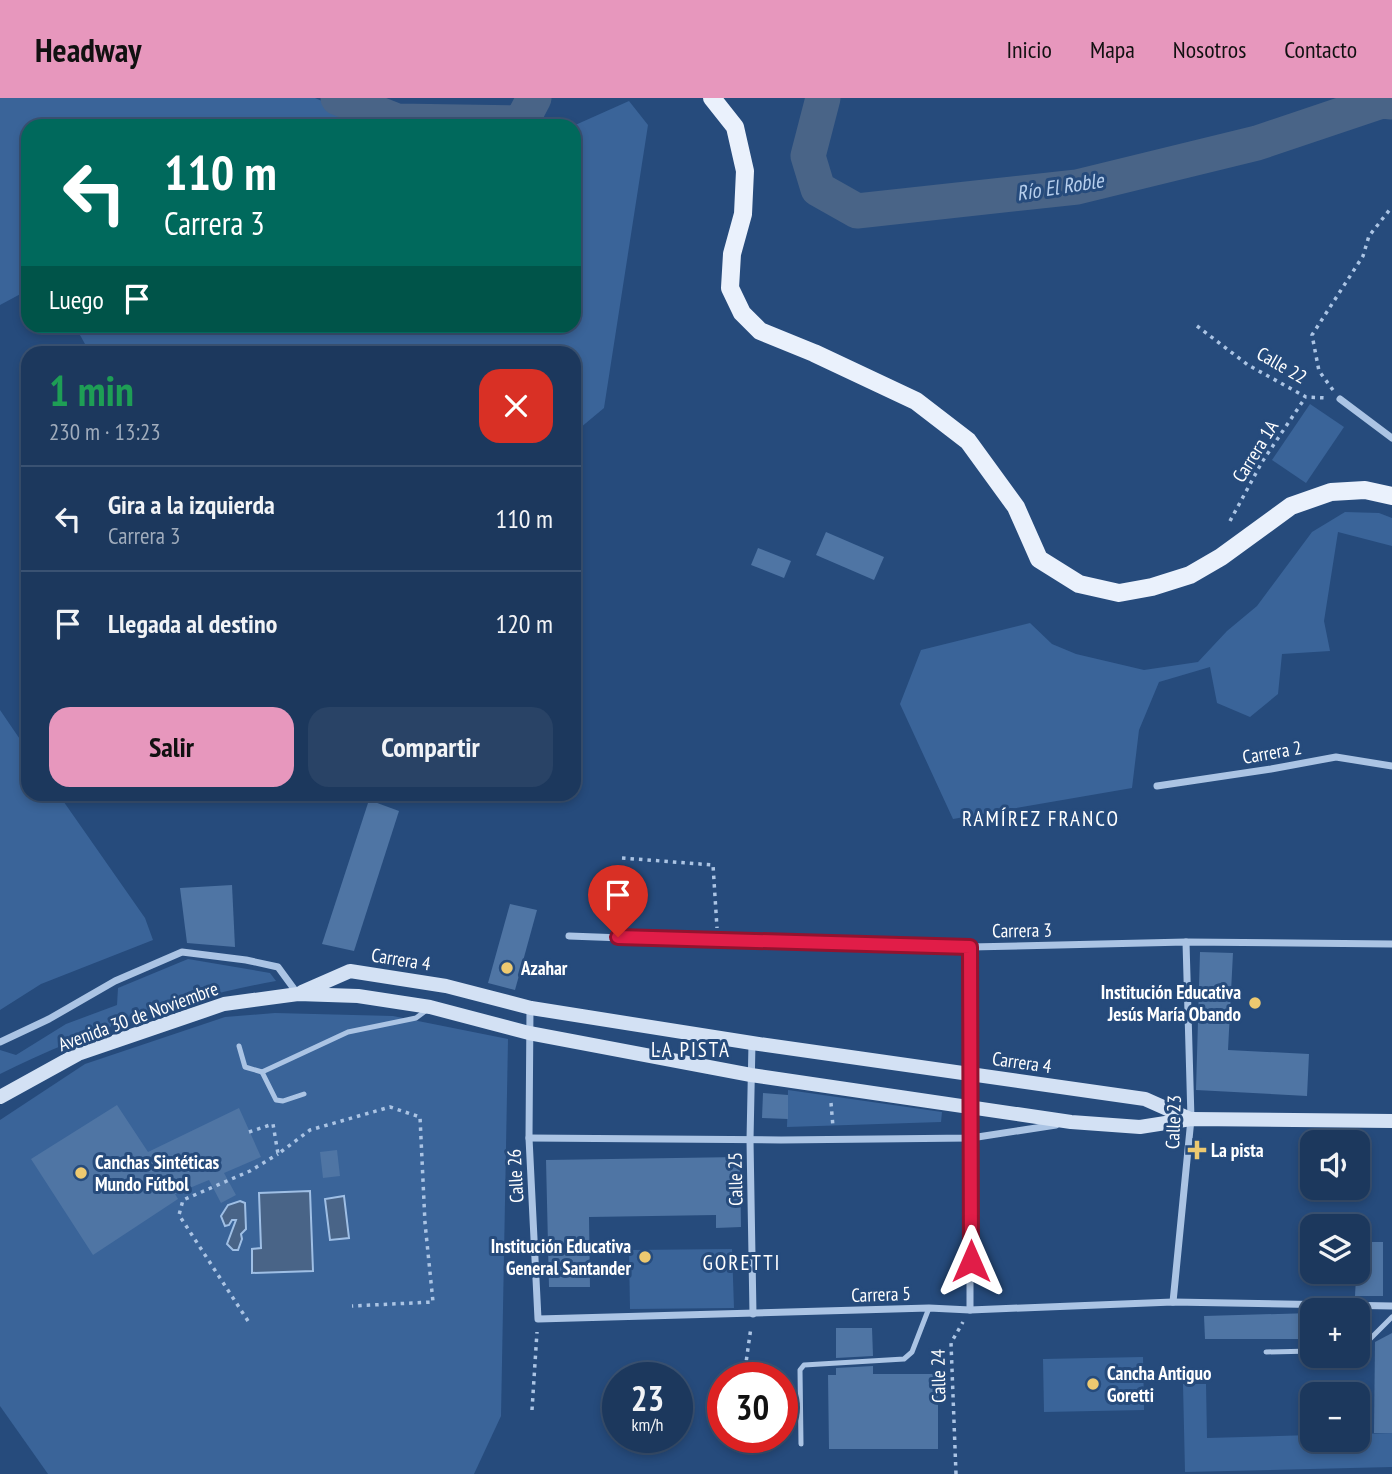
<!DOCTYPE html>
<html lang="es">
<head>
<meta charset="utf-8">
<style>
	:root { --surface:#1c385d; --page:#294366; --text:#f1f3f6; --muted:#a0acbc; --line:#3a5272; --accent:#e797bd }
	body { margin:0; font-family:"PT Sans Narrow",sans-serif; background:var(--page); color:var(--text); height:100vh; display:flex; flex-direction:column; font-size:26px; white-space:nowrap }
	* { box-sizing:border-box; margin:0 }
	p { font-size:23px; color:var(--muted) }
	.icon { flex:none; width:38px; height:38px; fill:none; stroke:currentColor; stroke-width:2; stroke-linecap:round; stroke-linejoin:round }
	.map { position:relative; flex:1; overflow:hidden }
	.side { position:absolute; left:21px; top:248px; width:560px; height:455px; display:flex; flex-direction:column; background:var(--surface); border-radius:21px; box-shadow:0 4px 10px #0003,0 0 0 2px var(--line) }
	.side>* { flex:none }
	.hud { position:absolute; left:21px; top:21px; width:560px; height:214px; border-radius:21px; box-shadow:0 4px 10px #0003,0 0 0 2px var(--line); background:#00695c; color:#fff; overflow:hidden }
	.tools { position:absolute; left:1300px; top:1032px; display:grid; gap:14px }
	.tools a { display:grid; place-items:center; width:70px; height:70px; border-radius:14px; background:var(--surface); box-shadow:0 4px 10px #0003,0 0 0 2px var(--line); font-size:35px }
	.speed { position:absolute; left:602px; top:1264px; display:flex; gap:14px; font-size:35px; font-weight:700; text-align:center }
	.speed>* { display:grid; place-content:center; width:91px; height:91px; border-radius:50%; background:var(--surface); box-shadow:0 4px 10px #0003,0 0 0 2px var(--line); line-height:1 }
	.speed small { font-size:18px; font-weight:400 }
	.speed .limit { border:10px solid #d22; background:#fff; color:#111 }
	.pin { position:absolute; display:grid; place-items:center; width:60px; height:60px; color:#fff; margin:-72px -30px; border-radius:50% 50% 50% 0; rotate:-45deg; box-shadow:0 0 7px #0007 }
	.pin .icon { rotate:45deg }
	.me { position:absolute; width:77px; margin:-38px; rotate:0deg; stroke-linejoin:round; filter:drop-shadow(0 0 5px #0008) }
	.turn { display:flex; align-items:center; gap:24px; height:147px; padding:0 28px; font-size:32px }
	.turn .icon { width:91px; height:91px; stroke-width:2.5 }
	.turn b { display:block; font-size:49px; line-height:60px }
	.then { display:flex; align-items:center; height:66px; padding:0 28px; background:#0003; gap:14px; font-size:26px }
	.round { display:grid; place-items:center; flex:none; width:74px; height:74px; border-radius:21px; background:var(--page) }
	.head { display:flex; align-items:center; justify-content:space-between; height:119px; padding:0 28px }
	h1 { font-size:42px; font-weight:600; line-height:52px; color:#1e9e55 }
	.cta { display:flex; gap:14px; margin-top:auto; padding:14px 28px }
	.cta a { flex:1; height:80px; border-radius:21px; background:var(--accent); color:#111; font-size:28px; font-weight:600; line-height:80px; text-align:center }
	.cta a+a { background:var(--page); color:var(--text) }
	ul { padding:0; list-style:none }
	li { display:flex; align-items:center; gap:21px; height:105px; padding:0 28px; border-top:2px solid var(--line) }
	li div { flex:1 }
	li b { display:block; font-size:26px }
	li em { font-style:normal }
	header { display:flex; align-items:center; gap:42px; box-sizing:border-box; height:98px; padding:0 35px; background:var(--accent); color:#111 }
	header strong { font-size:33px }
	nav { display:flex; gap:38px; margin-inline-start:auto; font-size:24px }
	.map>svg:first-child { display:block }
	.green { fill:#3a6499 }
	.water { fill:#496487; stroke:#9fbfe5; stroke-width:2 }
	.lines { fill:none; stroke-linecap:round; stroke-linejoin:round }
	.river { stroke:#496487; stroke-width:35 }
	.building { fill:#4f75a4 }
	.path { stroke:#abc4e4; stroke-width:3.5; stroke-dasharray:3.5 5; stroke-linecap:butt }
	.lane { stroke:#abc4e4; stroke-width:5 }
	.street { stroke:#abc4e4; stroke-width:7 }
	.secondary { stroke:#d3e1f4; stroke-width:14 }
	.primary { stroke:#eaf1fc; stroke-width:18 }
	.route-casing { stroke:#92132f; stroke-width:18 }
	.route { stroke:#e11d48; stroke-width:12 }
	.poi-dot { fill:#edc970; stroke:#264b7c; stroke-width:2.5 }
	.labels { text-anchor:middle; stroke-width:6; stroke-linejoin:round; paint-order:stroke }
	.street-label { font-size:19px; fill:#fff; stroke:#264b7c }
	.poi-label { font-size:19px; font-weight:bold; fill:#fff; stroke:#264b7c; text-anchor:start }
	.water-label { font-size:21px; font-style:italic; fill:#b6ceec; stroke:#264b7c }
	.neighbourhood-label { font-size:21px; letter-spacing:2px; fill:#fff; stroke:#264b7c }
</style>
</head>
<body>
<header>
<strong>Headway</strong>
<nav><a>Inicio</a><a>Mapa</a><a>Nosotros</a><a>Contacto</a></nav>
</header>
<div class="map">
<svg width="1392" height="1376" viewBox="0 0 1392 1376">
	<rect width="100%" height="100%" fill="#264b7c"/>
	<!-- green -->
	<g class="green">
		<path d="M0 0H315L381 28H28V192L0 207Z"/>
		<path d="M629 3 648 27 604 310 574 335V256L90 255 75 228H574L573 28Z"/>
		<path d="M1310 306 1344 329 1306 385 1272 362Z"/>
		<path d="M1345 414 1379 415 1392 420V448L1338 434 1324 523 1330 553 1282 556 1278 596 1250 619 1217 605 1210 569 1159 584 1139 632 1132 690 953 721 900 606 921 552 1030 525 1052 546 1076 556 1144 572 1198 564 1227 533 1257 508 1312 434Z"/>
		<path d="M0 612 28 653V696L59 697 145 820 153 842 41 886 0 912Z"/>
		<path d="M188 861 270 875 276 883C181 900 87 933 0 976V952L16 957 66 926 117 907 118 890Z"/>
		<path d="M275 915 393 918 508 941 501 1318 474 1376H48L0 1308V1022L85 966 225 919Z"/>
		<path d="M788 992 942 1014 941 1024 787 1029Z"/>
		<path d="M732 1151 734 1210 630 1211 629 1152Z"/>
		<path d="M1143 1259 1144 1312 1044 1314 1043 1261Z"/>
		<path d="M1183 1286H1206L1207 1340 1312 1337V1342H1358V1336L1392 1335V1369L1185 1374Z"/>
	</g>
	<!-- water -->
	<g class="water">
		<path d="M310 1093 313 1173 252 1175V1151L261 1150 259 1095Z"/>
		<path d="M344 1098 349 1140 330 1142 325 1101Z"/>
		<path d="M240 1103 245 1105 246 1131 241 1136 242 1141 238 1152H233L227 1146 236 1122H232L229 1127 225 1128 221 1118 228 1107Z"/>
	</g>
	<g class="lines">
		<!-- river -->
		<g class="river">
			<path d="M338 0 397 23 521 25 534 0"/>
			<path d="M823 0 808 58 818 91 857 113 1077 89 1257 45 1382 3 1392 4"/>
		</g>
	</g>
	<!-- building -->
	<g class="building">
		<path d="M826 434 884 459 874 482 816 457Z"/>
		<path d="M758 450 791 463 784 480 751 467Z"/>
		<path d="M369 702 399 713 354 853 322 846Z"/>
		<path d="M232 787 235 849 187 845 180 790Z"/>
		<path d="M510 806 537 812 515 892 488 885Z"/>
		<path d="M1200 854 1233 855 1228 952 1309 956 1307 998 1196 992Z"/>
		<path d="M763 995 788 997V1021L762 1020Z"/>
		<path d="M117 1007 148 1054 239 1010 261 1059 224 1075 236 1097 221 1105 209 1082 175 1096 178 1101 93 1157 31 1061Z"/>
		<path d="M337 1052 340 1078 323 1080 320 1054Z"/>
		<path d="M740 1059 741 1129 716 1130V1117L589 1119 590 1189H549L546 1062Z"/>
		<path d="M1358 1144H1383V1198H1355Z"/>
		<path d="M1312 1215V1241H1205L1204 1218Z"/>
		<path d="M836 1230H872L873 1258 836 1260Z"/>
		<path d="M1392 1235V1335H1374L1375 1244Z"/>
		<path d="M873 1268V1276H938V1351H829L828 1277H836V1270Z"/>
	</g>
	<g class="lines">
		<!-- path -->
		<g class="path">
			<path d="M1197 228 1248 267 1306 299 1327 300"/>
			<path d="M1333 292 1319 273 1312 237 1363 158 1369 138 1391 110"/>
			<path d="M1230 423 1262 364 1305 300"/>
			<path d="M622 760 713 767 717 830"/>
			<path d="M831 1005 833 1029"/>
			<path d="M249 1034 273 1026 278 1056 310 1032 390 1009 420 1019 425 1125 433 1204 352 1208"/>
			<path d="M248 1223 179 1117 183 1102 250 1073 278 1056"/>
			<path d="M744 1279 751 1229"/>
			<path d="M532 1312 537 1234"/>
			<path d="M956 1376 951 1245 963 1224"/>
		</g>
		<!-- lane -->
		<g class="lane">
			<path d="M239 948 245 969 262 974"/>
			<path d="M304 996 283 1003 276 1002 262 974 348 934 416 920 428 911"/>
			<path d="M1358 1249 1367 1244 1392 1219"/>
			<path d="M1266 1254 1312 1253"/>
			<path d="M801 1346 800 1272 804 1267 904 1261 912 1254 929 1210"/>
		</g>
		<!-- street -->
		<g class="street">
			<path d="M1340 301 1392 340"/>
			<path d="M1157 688 1271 671 1336 659 1392 668"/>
			<path d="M569 838 783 846 970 849 1186 844 1392 846"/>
			<path d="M970 849V1212"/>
			<path d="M530 910 529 1040 538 1221 929 1210 970 1212 1173 1204 1392 1208"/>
			<path d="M0 944 49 921 115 883 182 854 246 862 278 869 297 895"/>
			<path d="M752 945 750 1042 753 1216"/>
			<path d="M529 1040 781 1042 971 1040 1056 1027"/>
			<path d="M1173 1204 1191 1021 1186 844"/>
		</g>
		<!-- secondary -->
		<g class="secondary">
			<path d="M302 894 350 873 446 888 531 910 752 945 1145 1001 1190 1021"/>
			<path d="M0 999 78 956 224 906 298 896 358 898 430 909 529 935 751 977 1071 1024 1140 1029 1191 1021 1392 1023"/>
		</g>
		<!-- primary -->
		<path class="primary" d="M712 0 735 29 745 73 743 116 732 156 730 190 742 215 760 233 814 255 916 303 968 343 1016 409 1039 461 1079 486 1119 495 1152 489 1190 477 1221 459 1291 408 1331 394 1365 392 1392 398"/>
	</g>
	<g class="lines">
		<!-- route casing -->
		<g class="route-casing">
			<path id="route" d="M618 839 970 849 971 1163"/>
		</g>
		<!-- route -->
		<use href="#route" class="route"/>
	</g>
	<!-- markers -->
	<g class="poi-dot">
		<circle cx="507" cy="870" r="7"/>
		<circle cx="1255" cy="905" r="7"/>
		<path d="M1193.5 1041.5h7v7h7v7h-7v7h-7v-7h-7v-7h7z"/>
		<circle cx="81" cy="1075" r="7"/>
		<circle cx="645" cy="1159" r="7"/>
		<circle cx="1093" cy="1286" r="7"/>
	</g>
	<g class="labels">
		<!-- street labels -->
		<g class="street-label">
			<text transform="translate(1282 267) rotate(30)" y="7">Calle 22</text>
			<text transform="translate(1255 353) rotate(-58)" y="7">Carrera 1A</text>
			<text transform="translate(1272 654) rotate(-10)" y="7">Carrera 2</text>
			<text transform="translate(1022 832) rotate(-1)" y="7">Carrera 3</text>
			<text transform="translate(401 861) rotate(9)" y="7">Carrera 4</text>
			<text transform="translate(138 918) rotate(-20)" y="7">Avenida 30 de Noviembre</text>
			<text transform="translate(1022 964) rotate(8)" y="7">Carrera 4</text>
			<text transform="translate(1173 1024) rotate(-88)" y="7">Calle 23</text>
			<text transform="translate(515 1078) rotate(-93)" y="7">Calle 26</text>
			<text transform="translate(735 1081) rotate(-91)" y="7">Calle 25</text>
			<text transform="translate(881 1196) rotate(-2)" y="7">Carrera 5</text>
			<text transform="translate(938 1278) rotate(-91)" y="7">Calle 24</text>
		</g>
		<!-- poi labels -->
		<g class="poi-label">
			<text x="521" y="877">Azahar</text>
			<text x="1241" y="901" text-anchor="end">Institución Educativa<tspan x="1241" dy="22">Jesús María Obando</tspan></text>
			<text x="1211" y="1059">La pista</text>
			<text x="95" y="1071">Canchas Sintéticas<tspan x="95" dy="22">Mundo Fútbol</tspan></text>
			<text x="631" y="1155" text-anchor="end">Institución Educativa<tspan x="631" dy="22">General Santander</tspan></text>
			<text x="1107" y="1282">Cancha Antiguo<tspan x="1107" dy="22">Goretti</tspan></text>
		</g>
		<!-- water labels -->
		<g class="water-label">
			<text transform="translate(1060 89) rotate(-9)" y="7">Río El Roble</text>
		</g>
		<!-- neighbourhood labels -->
		<g class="neighbourhood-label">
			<text x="1041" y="728">RAMÍREZ FRANCO</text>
			<text x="691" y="959">LA PISTA</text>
			<text x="742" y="1172">GORETTI</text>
		</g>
	</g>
</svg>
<div class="tools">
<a><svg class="icon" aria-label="sound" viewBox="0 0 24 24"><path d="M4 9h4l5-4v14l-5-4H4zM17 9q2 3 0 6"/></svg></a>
<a><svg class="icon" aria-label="layers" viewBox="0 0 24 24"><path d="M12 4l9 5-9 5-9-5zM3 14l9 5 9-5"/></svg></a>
<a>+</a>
<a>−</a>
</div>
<div class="speed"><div>23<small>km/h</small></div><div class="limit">30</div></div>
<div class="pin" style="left:618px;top:839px;background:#d93025"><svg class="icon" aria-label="arrive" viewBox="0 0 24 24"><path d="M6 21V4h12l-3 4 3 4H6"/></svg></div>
<svg class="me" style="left:971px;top:1163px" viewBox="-20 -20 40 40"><path d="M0-17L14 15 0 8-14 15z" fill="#e11d48" stroke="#fff" stroke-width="4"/></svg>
<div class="hud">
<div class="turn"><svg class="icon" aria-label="left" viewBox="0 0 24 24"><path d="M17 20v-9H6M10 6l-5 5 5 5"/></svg><div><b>110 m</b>Carrera 3</div></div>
<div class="then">Luego<svg class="icon" aria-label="arrive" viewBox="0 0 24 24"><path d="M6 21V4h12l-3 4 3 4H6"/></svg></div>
</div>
<section class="side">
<div class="head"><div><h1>1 min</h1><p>230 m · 13:23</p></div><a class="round" style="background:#d93025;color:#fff"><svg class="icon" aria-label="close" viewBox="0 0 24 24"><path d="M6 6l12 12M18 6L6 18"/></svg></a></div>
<ul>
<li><svg class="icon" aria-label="left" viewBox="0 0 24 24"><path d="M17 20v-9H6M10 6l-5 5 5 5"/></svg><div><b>Gira a la izquierda</b><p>Carrera 3</p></div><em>110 m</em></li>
<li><svg class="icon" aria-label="arrive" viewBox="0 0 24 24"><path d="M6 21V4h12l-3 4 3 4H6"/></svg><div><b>Llegada al destino</b></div><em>120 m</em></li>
</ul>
<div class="cta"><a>Salir</a><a>Compartir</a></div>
</section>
</div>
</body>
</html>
